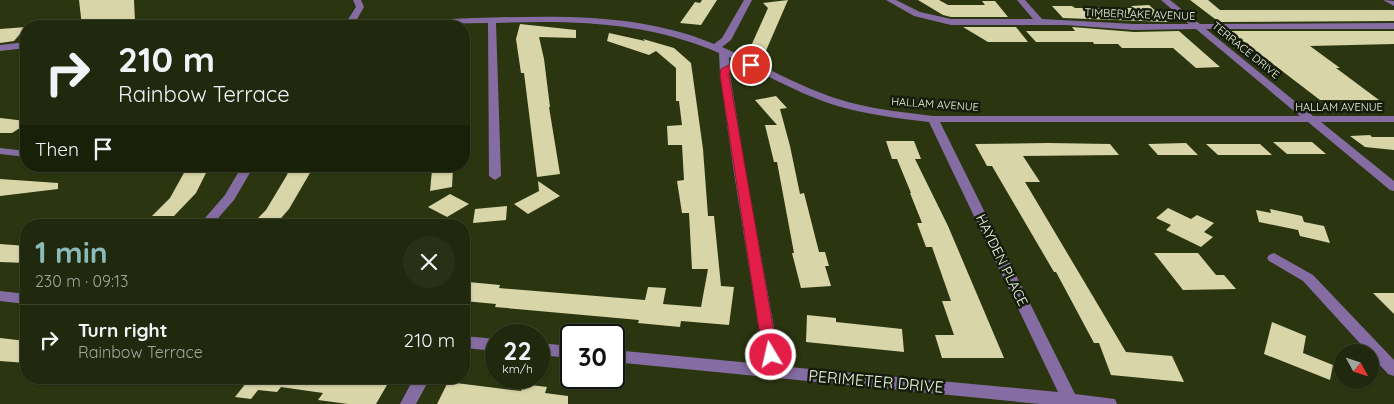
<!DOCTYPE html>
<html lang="en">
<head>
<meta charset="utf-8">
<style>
	:root { --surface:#20280d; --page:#283016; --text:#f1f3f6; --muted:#a2a69d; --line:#3d442e; --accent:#8bbbb9 }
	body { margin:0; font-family:Quicksand,sans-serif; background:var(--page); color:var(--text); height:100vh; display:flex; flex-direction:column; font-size:19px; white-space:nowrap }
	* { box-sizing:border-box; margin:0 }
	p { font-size:16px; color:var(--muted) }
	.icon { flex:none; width:28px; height:28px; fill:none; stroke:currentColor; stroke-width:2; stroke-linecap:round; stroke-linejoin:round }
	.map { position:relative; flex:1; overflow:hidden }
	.drawer { position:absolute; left:20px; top:219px; width:450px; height:165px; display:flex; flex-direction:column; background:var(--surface); border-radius:20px; box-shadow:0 1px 4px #0004,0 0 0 1px var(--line) }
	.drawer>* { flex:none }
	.banner { position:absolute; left:20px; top:20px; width:450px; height:152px; border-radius:20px; box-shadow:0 1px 4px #0004,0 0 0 1px var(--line); background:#20280d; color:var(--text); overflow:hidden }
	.needle { width:32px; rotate:130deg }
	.controls { position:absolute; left:1334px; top:344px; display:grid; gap:10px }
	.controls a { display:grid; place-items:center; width:45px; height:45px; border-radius:50%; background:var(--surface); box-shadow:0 1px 4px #0004,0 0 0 1px var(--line); font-size:25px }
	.speed { position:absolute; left:485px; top:324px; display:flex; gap:10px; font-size:25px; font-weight:700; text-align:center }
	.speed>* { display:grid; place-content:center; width:65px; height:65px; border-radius:50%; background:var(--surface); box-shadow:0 1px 4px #0004,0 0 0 1px var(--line); line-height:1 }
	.speed small { font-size:12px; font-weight:400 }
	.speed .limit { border:2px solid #111; border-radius:8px; background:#fff; color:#111 }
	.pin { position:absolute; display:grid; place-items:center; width:42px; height:42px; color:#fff; margin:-21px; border:2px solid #fff; border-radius:50%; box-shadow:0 1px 5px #0007 }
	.me { position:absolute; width:55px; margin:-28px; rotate:351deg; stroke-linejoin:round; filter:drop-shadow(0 0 4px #0008) }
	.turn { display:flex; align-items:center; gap:18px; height:105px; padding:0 15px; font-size:22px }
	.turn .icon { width:65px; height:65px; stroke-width:2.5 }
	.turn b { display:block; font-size:35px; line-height:42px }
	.then { display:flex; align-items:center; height:48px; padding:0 15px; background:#0003; gap:10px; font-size:19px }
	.round { display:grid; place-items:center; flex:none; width:52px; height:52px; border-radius:26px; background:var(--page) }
	.overview { display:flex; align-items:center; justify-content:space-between; height:85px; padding:0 15px }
	h1 { font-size:30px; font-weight:700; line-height:38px; color:var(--accent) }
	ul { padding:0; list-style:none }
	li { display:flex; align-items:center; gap:15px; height:70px; padding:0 15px; border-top:1px solid var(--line) }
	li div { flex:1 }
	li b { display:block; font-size:19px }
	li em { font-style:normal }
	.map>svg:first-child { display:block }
	.building { fill:#d8d5a8 }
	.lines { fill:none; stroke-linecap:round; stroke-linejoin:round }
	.minor { fill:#856da3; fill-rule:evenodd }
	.route { fill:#e11d48; stroke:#92132f }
	.labels { text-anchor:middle; stroke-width:5; stroke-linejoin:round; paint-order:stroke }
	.far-street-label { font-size:11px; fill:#f0f8e2; stroke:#161c0c }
	.street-label { font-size:14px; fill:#f0f8e2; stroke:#161c0c }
	.near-street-label { font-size:16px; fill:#f0f8e2; stroke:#161c0c }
</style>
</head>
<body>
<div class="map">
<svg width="1394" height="404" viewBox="0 0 1394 404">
	<rect width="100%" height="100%" fill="#2b3611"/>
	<!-- building -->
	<g class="building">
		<path d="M79 0H134L135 22 112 26H82Z"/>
		<path d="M702 0H717L701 25 680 23 695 2 700 3Z"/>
		<path d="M788 0 765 53 751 46 768 8 763 3Z"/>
		<path d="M918 0H939L948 5H985L982 1H995L1008 17H951L943 15Z"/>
		<path d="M1190 0H1208L1220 10H1394V21L1219 22Z"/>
		<path d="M1149 5 1168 22 1063 18 1052 6H1072L1075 8H1134L1131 6Z"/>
		<path d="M520 24 576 30V38L539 37 544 59 550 107H549L560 174 537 177 524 73H521L516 39Z"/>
		<path d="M26 27 14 41 0 43V29Z"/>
		<path d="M963 27H1016L1028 42H988Z"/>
		<path d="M1072 27 1134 32 1179 31 1220 67 1196 68 1173 48H1122L1118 44H1094L1093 42H1036L1026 31H1075Z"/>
		<path d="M1230 31H1394V44L1310 46 1340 68H1336L1379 100H1320Z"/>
		<path d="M609 33 645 41 643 39 674 48 691 63 703 149 708 216H714L721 286 734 287 729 325 681 321 680 327 638 323 639 320 495 307 496 304 464 301V291L468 282 500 285 499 288 645 300 648 287 666 288 663 304 701 307 708 269H692L689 213H682L677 181 684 180 682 145H668L667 126 682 125 679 101H676V68L656 51 649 55 607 41Z"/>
		<path d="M776 96 787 108 780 109 790 146 800 194 804 193 819 252H825L829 266H825L831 286 801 288 792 253H794L777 162H774L765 125H777L755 100Z"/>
		<path d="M0 118 26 121V124L12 133H0Z"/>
		<path d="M1370 135 1372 137H1394V150L1365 147 1350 136Z"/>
		<path d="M886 141H914L921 159H915L948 226 1004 358H942L935 335H954L942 301H951L932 247H926L917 223H922L910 193H911L897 159H892Z"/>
		<path d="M1273 142H1312L1326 154H1287Z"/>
		<path d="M1048 143 1110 144 1119 155 1023 156 1040 182H1025L1126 352 1172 356 1184 382 1111 375 1099 343H1094L1056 272H1054L992 166H987L975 144Z"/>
		<path d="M1186 143 1198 155H1158L1148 144Z"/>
		<path d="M1206 144H1260L1272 155H1218Z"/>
		<path d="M290 166H314L289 209 275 225H251L266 210 287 175Z"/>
		<path d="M453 168 452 187 430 191 432 170Z"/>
		<path d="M208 169 196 193 174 216H152L170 198 185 171Z"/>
		<path d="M0 179 58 183V189L0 196Z"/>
		<path d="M538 181 560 196 528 214 514 204 539 191Z"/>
		<path d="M450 194 469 204 447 217 428 207Z"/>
		<path d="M507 206 506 220 473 223 475 209Z"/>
		<path d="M1168 208 1191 219 1197 215 1214 223 1204 232 1213 237 1201 247 1166 230 1171 225 1156 218Z"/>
		<path d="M1270 209 1302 216 1304 222 1324 226 1330 243 1300 236 1298 230 1259 222 1256 210 1271 213Z"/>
		<path d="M0 244 26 246V263L0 262Z"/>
		<path d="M1154 253H1198L1216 275H1224L1236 289 1183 290Z"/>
		<path d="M1373 293H1394V314Z"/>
		<path d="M807 315 836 318V322L902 329 904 352 806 342Z"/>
		<path d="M1272 322 1306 336 1303 353 1333 365 1330 380 1264 354Z"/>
		<path d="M0 338 26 341V363L0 361Z"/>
		<path d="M250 378H391L376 404H348L318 400 323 393 281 387 277 392 258 390 251 399 235 397Z"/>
		<path d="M448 382 521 391 523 384 547 387 545 393 568 396V404H437Z"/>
	</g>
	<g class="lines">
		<!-- minor -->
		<g class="minor">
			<path d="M353 0H361L364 7 356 21C395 20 435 20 474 18 555 16 638 12 714 44L722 38 744 0H752L731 40 722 47C761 64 798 86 838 99 869 109 901 112 933 116H1300L1196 29 1134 30 1066 25H951L914 16 886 0H896L920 12 951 19H1033L1017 0H1025L1042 19 1134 24H1189L1161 0H1170L1200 24 1394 23V29H1206L1313 116H1394V122H1321L1394 181V191L1390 190 1308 122H940L1075 394 1115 399 1117 404H1040L614 362V350L762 364 763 355 734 173 720 75 719 53C648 22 573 20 496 23L501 176 495 180 489 176 488 23 277 26 281 23 347 21 356 7ZM729 57C763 73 795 92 831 104 862 114 896 118 929 122L1058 392 778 366 779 355 746 173 730 75Z"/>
			<path d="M1383 0 1394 1V6Z"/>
			<path d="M26 42V48L0 51V45Z"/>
			<path d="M0 148 26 151V157L0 154Z"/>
			<path d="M242 166H254L234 200 212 225H199L225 195Z"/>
			<path d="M1274 253 1313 275 1394 360V376L1388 374 1303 281 1269 261 1267 258 1269 255Z"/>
			<path d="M0 291 26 294V304L0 301Z"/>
			<path d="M464 336 496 339V351L464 348Z"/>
			<path d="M539 343 571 346V358L539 355Z"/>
			<path d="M414 378H430L416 404H400Z"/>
		</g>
	</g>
	<!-- route -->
	<path class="route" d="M751 62 754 63V66L731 70 729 75 778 355 776 359 771 360 766 359 763 355 720 75 721 69 729 65Z"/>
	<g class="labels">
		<!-- far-street labels -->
		<g class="far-street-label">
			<text transform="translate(1140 14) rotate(2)" y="4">TIMBERLAKE AVENUE</text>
			<text transform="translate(1246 50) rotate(39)" y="4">TERRACE DRIVE</text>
			<text transform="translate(935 104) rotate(4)" y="4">HALLAM AVENUE</text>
			<text x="1339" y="111">HALLAM AVENUE</text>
		</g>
		<!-- street labels -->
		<g class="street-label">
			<text transform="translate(1002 260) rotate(64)" y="5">HAYDEN PLACE</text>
		</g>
		<!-- near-street labels -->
		<g class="near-street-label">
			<text transform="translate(876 381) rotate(5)" y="6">PERIMETER DRIVE</text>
		</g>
	</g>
</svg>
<div class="controls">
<a><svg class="needle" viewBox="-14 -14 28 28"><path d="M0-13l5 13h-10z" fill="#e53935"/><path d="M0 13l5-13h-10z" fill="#a2a69d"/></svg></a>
</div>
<div class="speed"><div>22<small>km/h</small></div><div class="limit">30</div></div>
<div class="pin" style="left:751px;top:65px;background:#d93025"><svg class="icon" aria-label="arrive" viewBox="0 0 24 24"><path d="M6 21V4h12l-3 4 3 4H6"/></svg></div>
<svg class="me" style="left:771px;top:355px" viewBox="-20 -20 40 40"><circle r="17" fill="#e11d48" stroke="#fff" stroke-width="3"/><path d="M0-11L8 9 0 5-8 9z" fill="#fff"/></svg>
<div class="banner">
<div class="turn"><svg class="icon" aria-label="right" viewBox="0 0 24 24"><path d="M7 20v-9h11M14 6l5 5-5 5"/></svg><div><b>210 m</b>Rainbow Terrace</div></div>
<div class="then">Then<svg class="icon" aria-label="arrive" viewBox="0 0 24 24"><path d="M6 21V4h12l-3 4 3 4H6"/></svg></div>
</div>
<section class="drawer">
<div class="overview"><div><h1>1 min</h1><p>230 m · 09:13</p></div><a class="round"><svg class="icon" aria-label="close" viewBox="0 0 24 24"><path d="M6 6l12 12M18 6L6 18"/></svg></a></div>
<ul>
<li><svg class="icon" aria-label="right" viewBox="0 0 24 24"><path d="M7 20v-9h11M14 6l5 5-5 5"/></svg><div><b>Turn right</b><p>Rainbow Terrace</p></div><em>210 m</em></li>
</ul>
</section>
</div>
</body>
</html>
